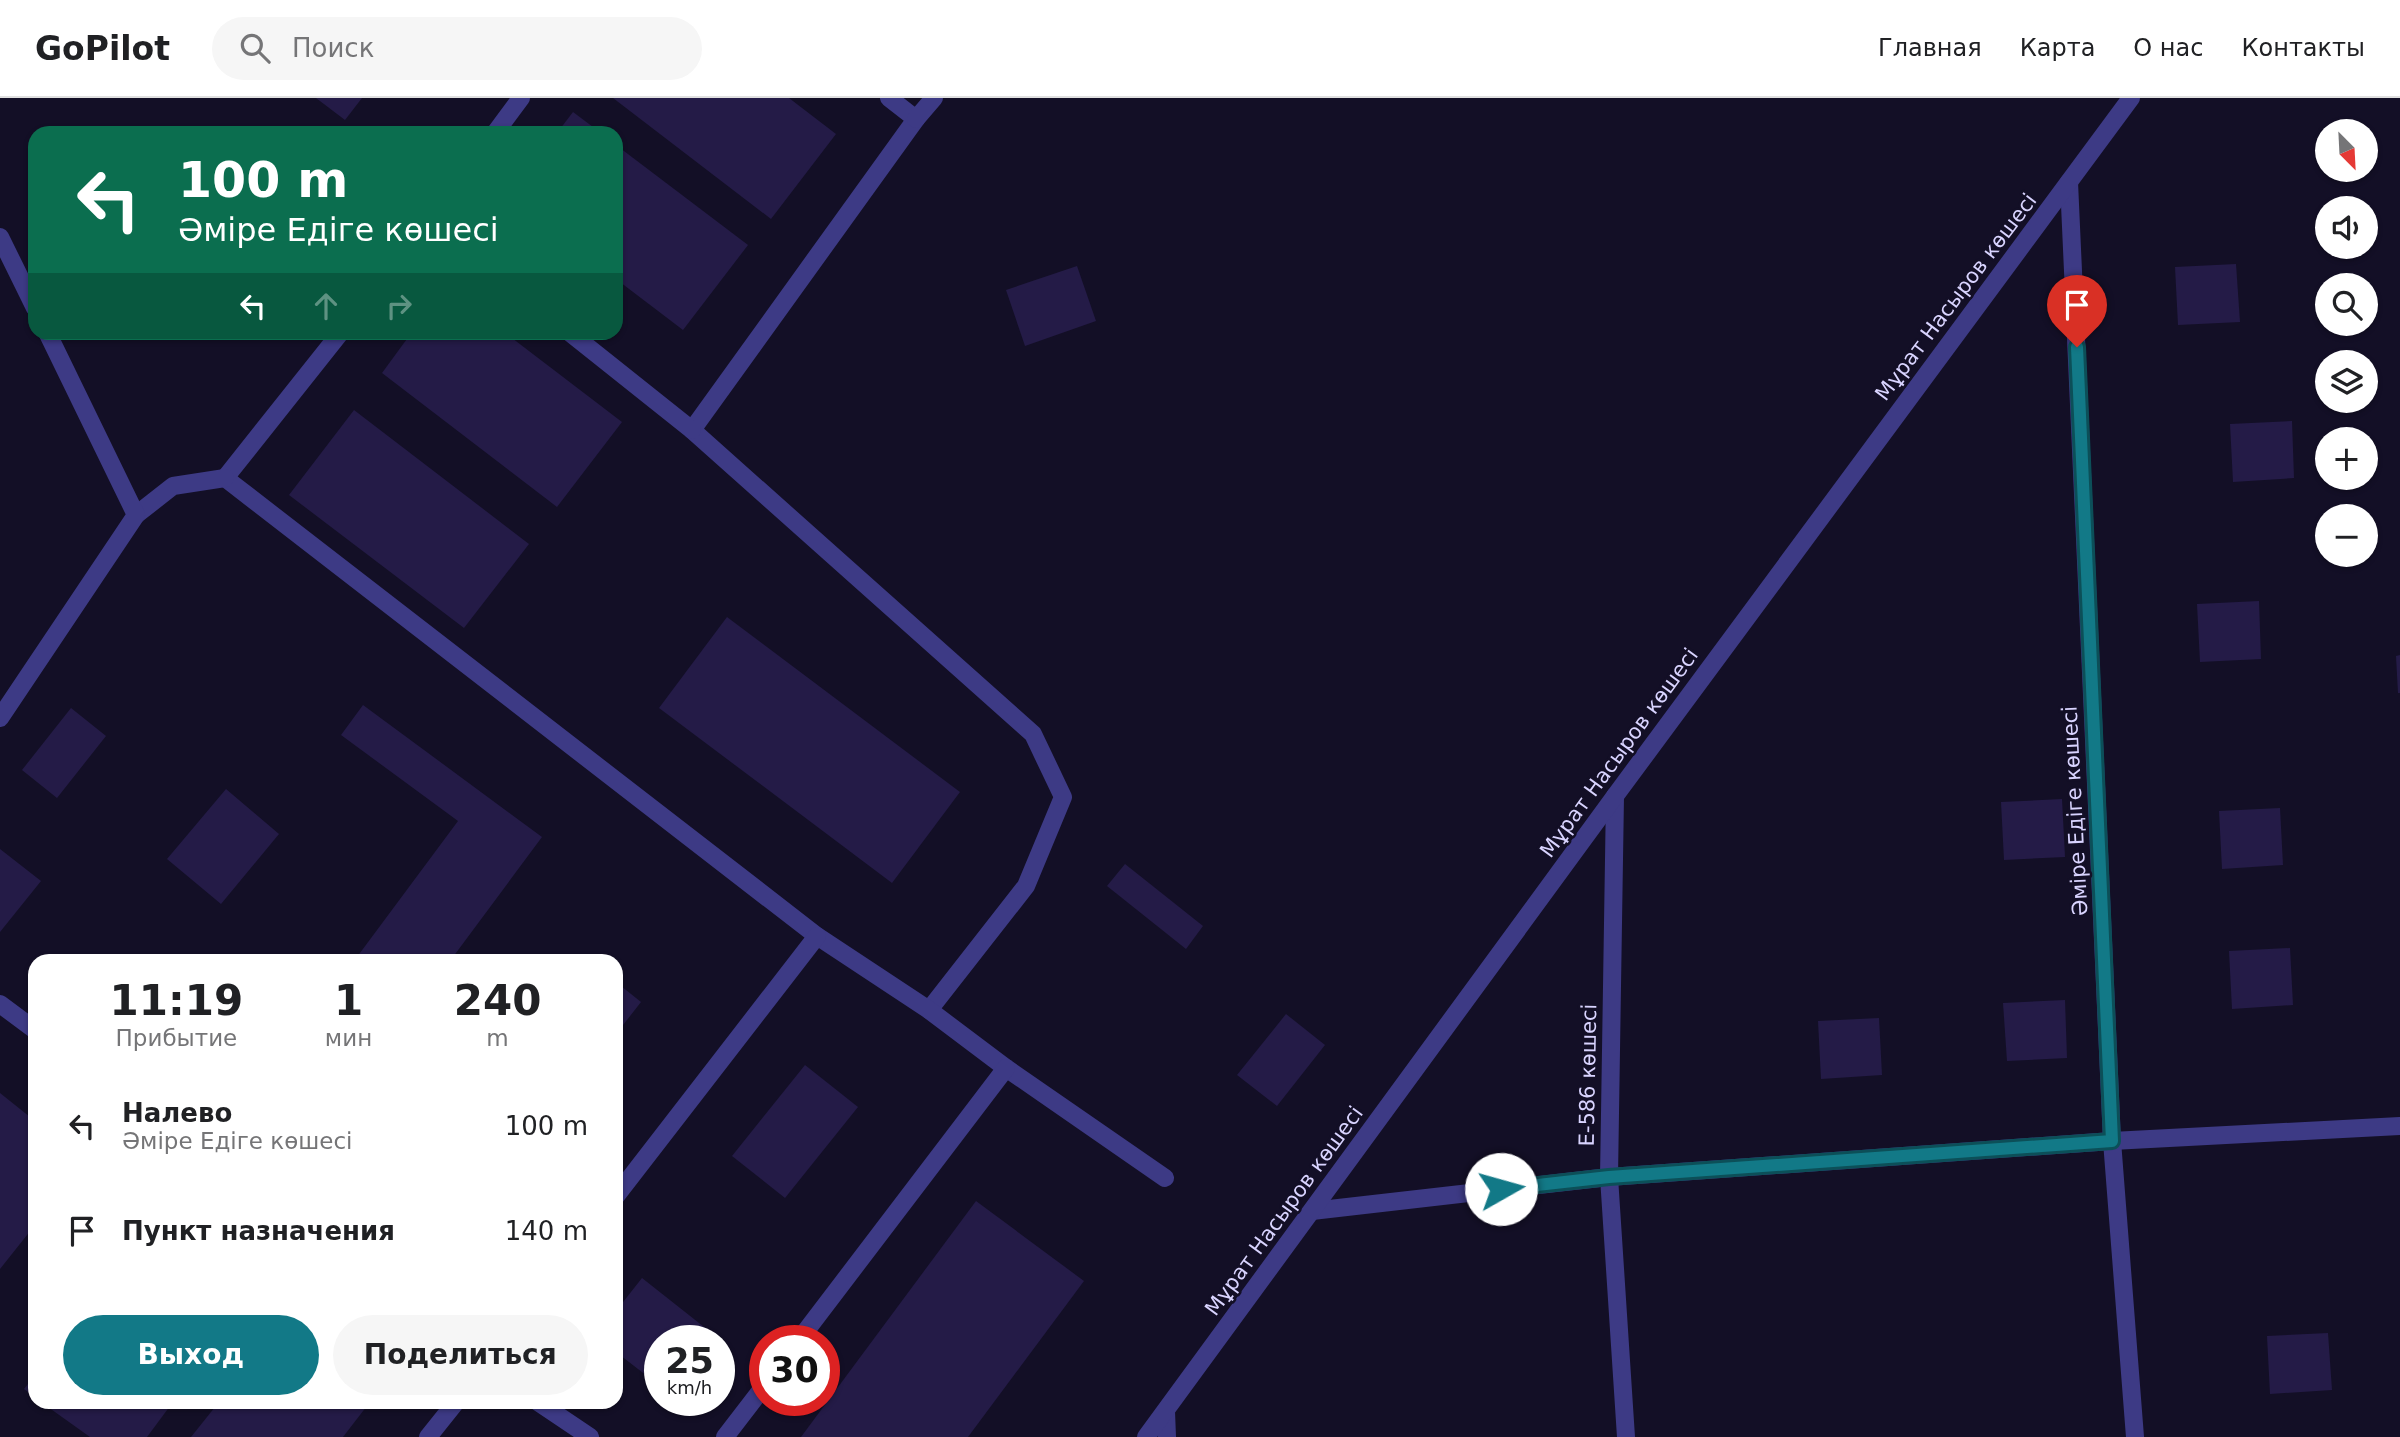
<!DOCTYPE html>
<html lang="ru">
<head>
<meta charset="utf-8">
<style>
	:root { --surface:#fff; --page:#f6f6f6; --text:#202124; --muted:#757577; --line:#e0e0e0; --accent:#127987 }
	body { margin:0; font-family:"DejaVu Sans",sans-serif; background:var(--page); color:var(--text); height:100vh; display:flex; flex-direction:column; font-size:26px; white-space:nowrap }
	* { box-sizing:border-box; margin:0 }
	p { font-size:23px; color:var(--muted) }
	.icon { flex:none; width:38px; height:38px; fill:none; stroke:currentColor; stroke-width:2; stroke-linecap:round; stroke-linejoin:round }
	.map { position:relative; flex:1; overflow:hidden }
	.panel { position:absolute; left:28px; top:856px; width:595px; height:455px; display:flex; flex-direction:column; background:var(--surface); border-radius:21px; box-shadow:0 2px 5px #0004 }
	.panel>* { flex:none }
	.banner { position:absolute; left:28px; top:28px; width:595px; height:214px; border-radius:21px; box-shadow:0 2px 5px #0004; background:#0b6e4f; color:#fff; overflow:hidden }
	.needle { width:46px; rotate:156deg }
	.tools { position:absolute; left:2315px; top:21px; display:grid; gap:14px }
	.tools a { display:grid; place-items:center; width:63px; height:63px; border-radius:50%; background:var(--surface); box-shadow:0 2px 5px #0004; font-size:35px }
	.speed { position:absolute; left:644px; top:1227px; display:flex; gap:14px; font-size:35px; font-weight:700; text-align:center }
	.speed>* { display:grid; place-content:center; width:91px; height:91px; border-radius:50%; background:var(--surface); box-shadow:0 2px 5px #0004; line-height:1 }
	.speed small { font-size:18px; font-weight:400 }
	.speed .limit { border:10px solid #d22; background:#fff; color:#111 }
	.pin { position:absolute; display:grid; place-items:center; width:60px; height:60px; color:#fff; margin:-72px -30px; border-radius:50% 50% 50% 0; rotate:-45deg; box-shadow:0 0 7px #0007 }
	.pin .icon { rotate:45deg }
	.me { position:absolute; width:77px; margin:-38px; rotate:83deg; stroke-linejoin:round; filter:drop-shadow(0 0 5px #0008) }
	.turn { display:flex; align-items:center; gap:24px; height:147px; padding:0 35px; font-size:32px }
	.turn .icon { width:91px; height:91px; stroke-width:2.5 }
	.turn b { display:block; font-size:49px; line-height:60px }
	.lanes { display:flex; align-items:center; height:66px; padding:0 35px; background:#0003; justify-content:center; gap:35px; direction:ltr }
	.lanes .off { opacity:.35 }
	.eta { display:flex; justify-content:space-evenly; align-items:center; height:119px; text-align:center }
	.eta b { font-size:42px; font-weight:700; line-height:49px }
	.button { display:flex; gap:14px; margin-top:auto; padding:14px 35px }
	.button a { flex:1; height:80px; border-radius:42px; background:var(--accent); color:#fff; font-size:28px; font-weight:700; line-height:80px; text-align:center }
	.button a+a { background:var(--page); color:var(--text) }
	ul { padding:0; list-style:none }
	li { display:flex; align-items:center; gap:21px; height:105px; padding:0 35px }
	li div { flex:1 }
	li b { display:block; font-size:26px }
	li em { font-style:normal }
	header { display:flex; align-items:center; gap:42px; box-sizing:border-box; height:98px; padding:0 35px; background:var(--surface); border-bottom:2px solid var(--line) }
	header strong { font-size:33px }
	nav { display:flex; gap:38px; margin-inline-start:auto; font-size:24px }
	.search { width:490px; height:63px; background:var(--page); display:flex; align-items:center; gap:18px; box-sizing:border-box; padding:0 24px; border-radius:38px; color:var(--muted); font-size:26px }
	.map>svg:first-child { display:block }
	.building { fill:#241b47 }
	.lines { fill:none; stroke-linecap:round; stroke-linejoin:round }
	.minor { stroke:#3d3a85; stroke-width:18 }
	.route-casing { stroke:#0c4f58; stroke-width:18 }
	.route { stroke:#127987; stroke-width:12 }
	.labels { text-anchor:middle; stroke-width:5; stroke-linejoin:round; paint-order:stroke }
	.street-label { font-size:21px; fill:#d9d4ff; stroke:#130f26 }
</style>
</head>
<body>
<header>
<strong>GoPilot</strong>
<div class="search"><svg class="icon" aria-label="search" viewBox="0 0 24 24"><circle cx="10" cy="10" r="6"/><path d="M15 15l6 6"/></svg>Поиск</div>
<nav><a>Главная</a><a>Карта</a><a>О нас</a><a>Контакты</a></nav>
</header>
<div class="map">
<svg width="2400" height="1339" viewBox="0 0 2400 1339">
	<rect width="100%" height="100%" fill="#130f26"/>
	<!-- building -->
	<g class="building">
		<path d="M316 0H362L345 22Z"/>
		<path d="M613 0H789L836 36 771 121Z"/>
		<path d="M573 14 601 35H557Z"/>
		<path d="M616 47 748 147 683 232 616 181Z"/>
		<path d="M2236 166 2240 224 2178 227 2175 169Z"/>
		<path d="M1077 168 1096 223 1025 248 1006 192Z"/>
		<path d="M412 234H504L622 324 557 409 382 275Z"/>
		<path d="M354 312 529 446 464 530 289 397Z"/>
		<path d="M2292 323 2294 380 2233 384 2230 326Z"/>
		<path d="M2259 503 2261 561 2200 564 2197 506Z"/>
		<path d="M727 519 960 694 892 785 659 610Z"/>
		<path d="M2400 557V595H2398L2396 558Z"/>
		<path d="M363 607 542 739 450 863H354L458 723 341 637Z"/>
		<path d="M71 610 106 638 57 700 22 672Z"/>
		<path d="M226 691 279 736 221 806 167 761Z"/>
		<path d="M2062 701 2065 759 2004 762 2001 704Z"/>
		<path d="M2280 710 2283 767 2222 771 2219 713Z"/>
		<path d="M0 751 41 783 0 834Z"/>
		<path d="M1125 766 1203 828 1186 851 1107 788Z"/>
		<path d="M2290 850 2293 907 2232 911 2229 853Z"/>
		<path d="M616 884 641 904 616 936Z"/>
		<path d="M2065 902 2067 960 2007 963 2003 905Z"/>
		<path d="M1286 916 1325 947 1277 1008 1237 977Z"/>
		<path d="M1879 920 1882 977 1821 981 1818 923Z"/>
		<path d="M805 967 858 1009 785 1100 732 1058Z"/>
		<path d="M0 995 35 1023V1127L0 1171Z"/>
		<path d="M976 1103 1084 1183 968 1339H801Z"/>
		<path d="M642 1180 718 1240 716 1242H660V1288L616 1254V1213Z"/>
		<path d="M2328 1235 2332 1292 2270 1296 2267 1238Z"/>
		<path d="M35 1277V1299L24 1291Z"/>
		<path d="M41 1304H173L147 1339H90Z"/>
		<path d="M219 1304H370L343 1339H191Z"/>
	</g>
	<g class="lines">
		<!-- minor -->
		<g class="minor">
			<path d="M889 0 916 21 692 332 1033 636 1063 699 1026 788 929 912"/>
			<path d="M916 21 934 0"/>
			<path d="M495 35 521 0"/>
			<path d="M2069 84 2112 1043 2135 1339"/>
			<path d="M0 139 35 210"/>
			<path d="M341 234 225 380 817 838 929 912 1006 970 1165 1080"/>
			<path d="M569 234 692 332"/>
			<path d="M136 417 173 388 225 380"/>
			<path d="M0 620 136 417 47 234"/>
			<path d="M1615 698 1609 1079 1626 1339"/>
			<path d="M0 906 35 932"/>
			<path d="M616 1098 817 838"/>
			<path d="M1312 1113 1609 1079 2112 1043 2400 1028"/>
			<path d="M799 1242 1006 970"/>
			<path d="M538 1304 590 1339"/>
			<path d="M1166 1313 1167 1339"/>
			<path d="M428 1339 456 1304"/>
			<path d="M725 1339 765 1287"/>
			<path d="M1146 1339 1615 698 2131 0"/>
		</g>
	</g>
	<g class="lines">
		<!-- route casing -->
		<g class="route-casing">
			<path id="route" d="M1501 1091 1609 1079 2112 1043 2077 249"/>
		</g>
		<!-- route -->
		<use href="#route" class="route"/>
	</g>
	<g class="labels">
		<!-- street labels -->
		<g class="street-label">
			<text transform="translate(1956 199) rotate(-53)" y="7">Мұрат Насыров көшесі</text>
			<text transform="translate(1619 655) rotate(-54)" y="7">Мұрат Насыров көшесі</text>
			<text transform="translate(2075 713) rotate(-93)" y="7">Әміре Едіге көшесі</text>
			<text transform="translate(1588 977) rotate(-89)" y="7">Е-586 көшесі</text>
			<text transform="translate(1284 1113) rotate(-54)" y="7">Мұрат Насыров көшесі</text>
		</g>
	</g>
</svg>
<div class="tools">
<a><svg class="needle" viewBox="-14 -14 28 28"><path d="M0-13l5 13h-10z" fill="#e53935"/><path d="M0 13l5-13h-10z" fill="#757577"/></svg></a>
<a><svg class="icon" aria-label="sound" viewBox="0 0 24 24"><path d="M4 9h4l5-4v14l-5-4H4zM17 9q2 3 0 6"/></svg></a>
<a><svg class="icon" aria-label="search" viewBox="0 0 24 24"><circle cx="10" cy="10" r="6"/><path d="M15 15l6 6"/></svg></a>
<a><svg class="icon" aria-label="layers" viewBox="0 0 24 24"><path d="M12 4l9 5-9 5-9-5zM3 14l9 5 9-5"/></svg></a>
<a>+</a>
<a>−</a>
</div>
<div class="speed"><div>25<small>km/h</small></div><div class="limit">30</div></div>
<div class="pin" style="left:2077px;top:249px;background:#d93025"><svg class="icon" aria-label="arrive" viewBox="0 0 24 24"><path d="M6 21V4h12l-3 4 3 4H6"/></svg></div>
<svg class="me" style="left:1501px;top:1091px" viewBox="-20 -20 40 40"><circle r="19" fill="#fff"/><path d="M0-13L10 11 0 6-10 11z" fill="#127987"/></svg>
<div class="banner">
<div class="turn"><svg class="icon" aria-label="left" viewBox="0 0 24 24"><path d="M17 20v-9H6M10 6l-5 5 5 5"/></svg><div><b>100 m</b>Әміре Едіге көшесі</div></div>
<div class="lanes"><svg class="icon" aria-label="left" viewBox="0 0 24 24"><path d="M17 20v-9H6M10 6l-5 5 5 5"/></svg><svg class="icon off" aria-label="ahead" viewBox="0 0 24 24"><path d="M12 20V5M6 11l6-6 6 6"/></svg><svg class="icon off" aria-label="right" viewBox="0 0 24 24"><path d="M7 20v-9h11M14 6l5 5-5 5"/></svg></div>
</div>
<section class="panel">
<div class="eta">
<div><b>11:19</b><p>Прибытие</p></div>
<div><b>1</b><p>мин</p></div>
<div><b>240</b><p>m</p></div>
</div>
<ul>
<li><svg class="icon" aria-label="left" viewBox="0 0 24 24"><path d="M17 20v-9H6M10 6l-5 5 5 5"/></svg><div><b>Налево</b><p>Әміре Едіге көшесі</p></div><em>100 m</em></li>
<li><svg class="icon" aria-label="arrive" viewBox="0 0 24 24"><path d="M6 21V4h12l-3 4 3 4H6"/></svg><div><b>Пункт назначения</b></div><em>140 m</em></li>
</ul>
<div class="button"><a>Выход</a><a>Поделиться</a></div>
</section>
</div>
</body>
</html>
